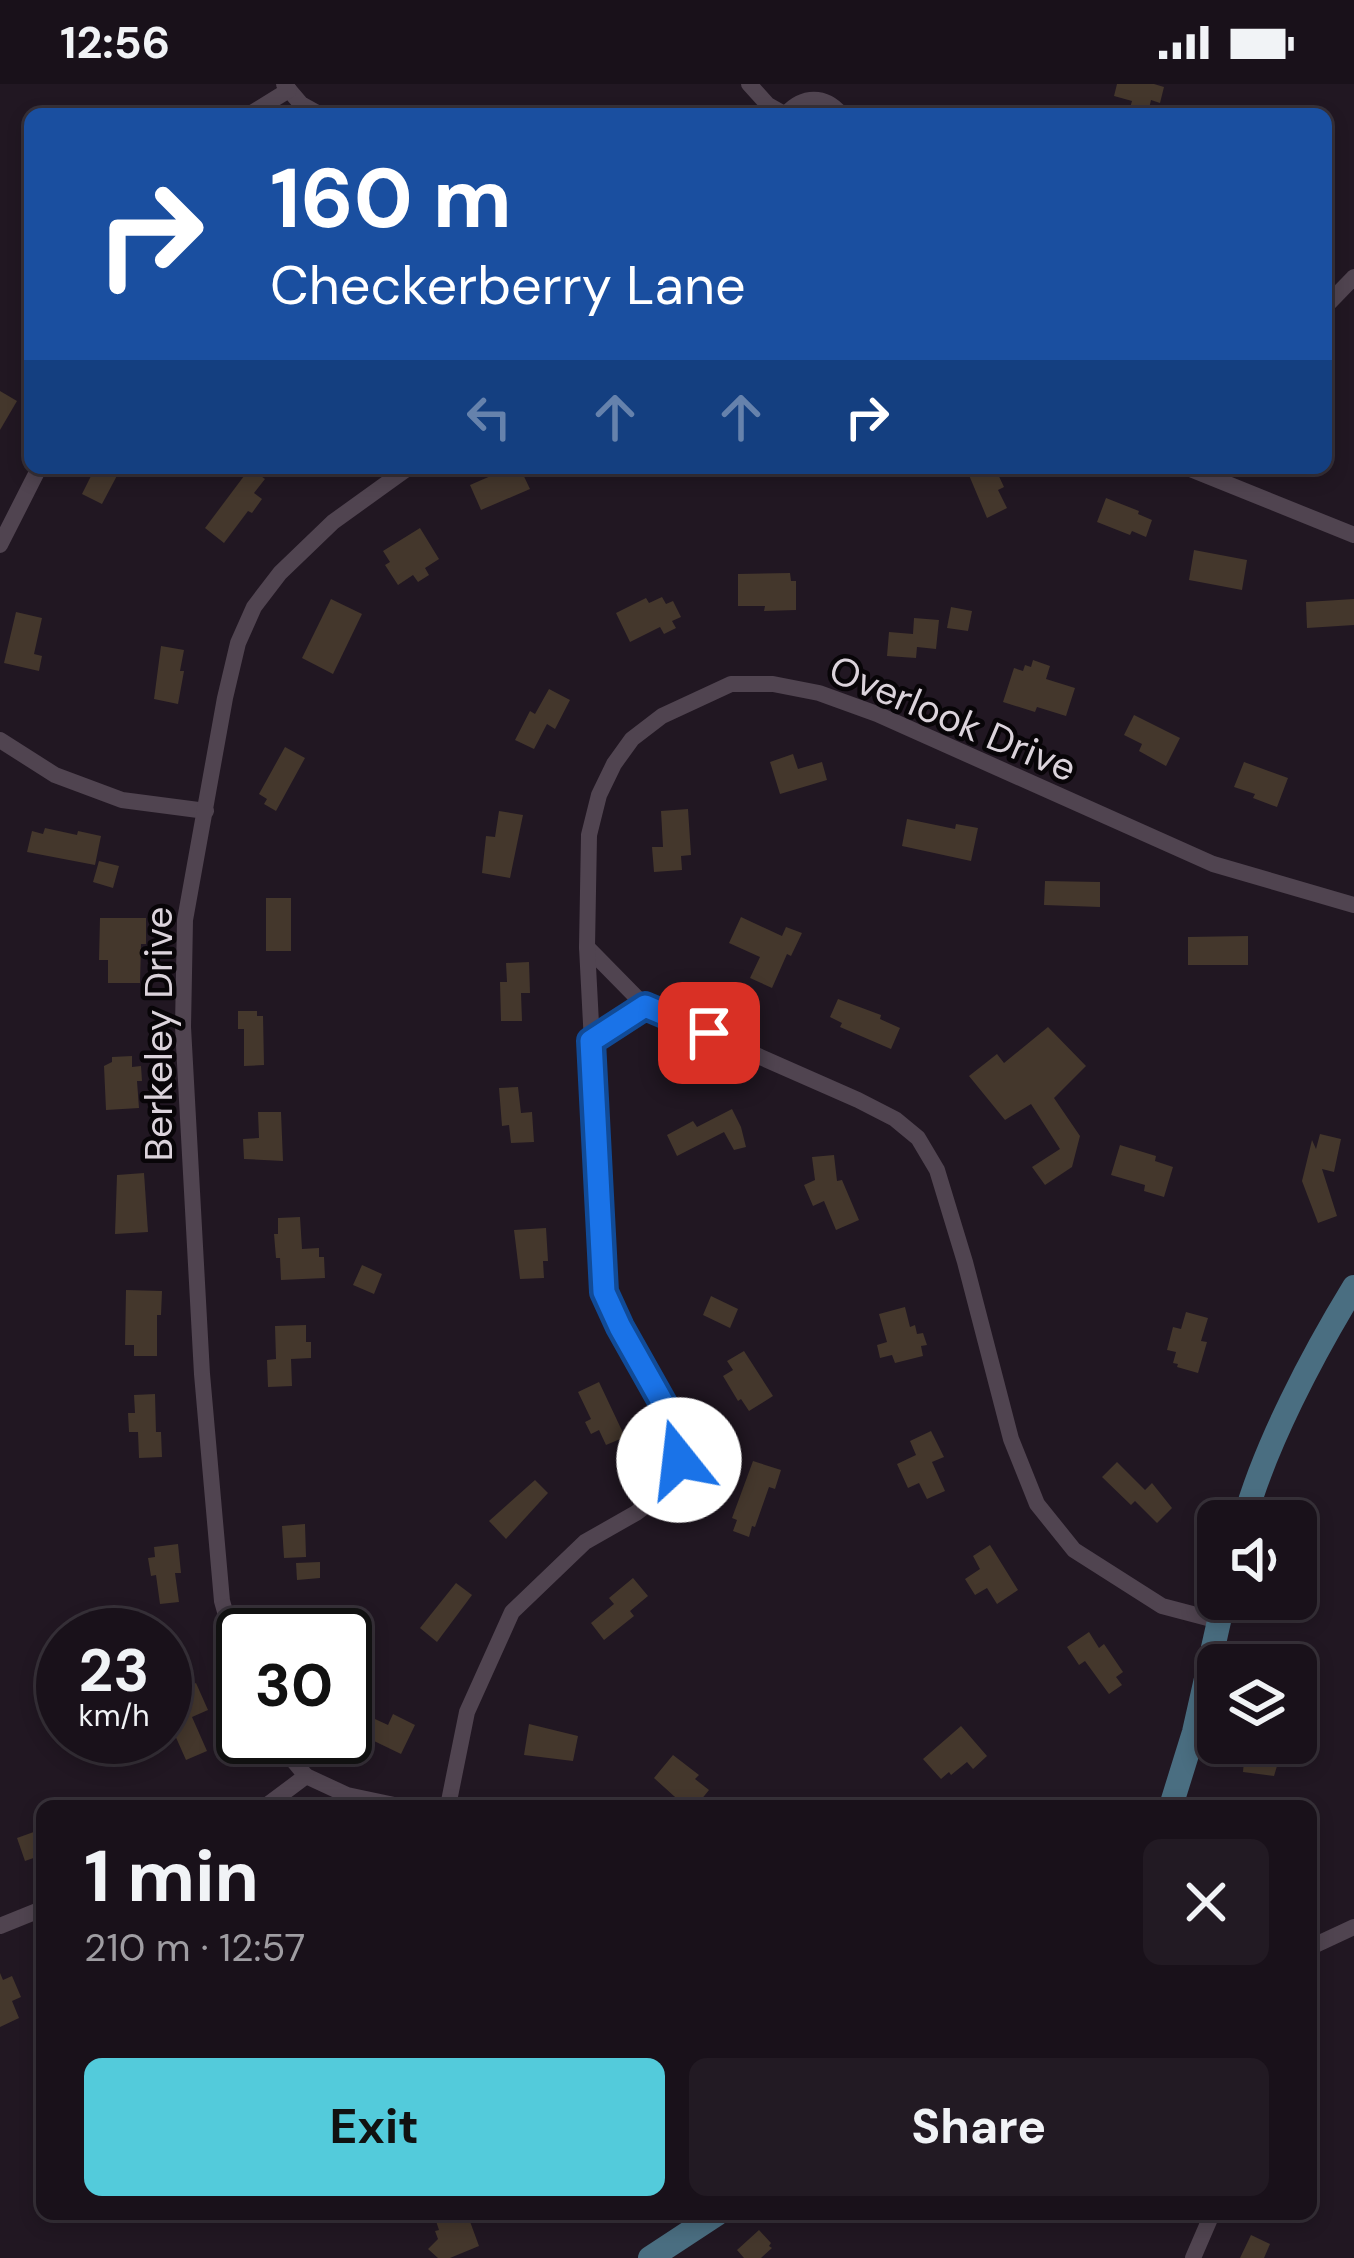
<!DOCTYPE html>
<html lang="en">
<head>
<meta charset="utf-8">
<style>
	:root { --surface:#19111a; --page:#221a23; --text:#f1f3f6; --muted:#9f9da2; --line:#373139; --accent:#53cbdb }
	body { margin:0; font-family:"DM Sans",sans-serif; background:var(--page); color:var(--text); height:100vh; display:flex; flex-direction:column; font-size:45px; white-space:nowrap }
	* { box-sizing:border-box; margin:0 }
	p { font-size:39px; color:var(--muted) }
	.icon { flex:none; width:66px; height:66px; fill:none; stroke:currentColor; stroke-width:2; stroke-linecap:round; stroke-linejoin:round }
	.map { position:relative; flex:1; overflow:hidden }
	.drawer { position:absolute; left:36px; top:1716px; width:1281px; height:420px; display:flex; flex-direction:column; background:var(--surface); border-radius:18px; box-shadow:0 6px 18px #0003,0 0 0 3px var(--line) }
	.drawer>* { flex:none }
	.top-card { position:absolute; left:24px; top:24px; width:1308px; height:366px; border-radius:18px; box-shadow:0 6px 18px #0003,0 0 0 3px var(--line); background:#1a4fa0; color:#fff; overflow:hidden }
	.buttons { position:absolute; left:1197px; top:1416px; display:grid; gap:24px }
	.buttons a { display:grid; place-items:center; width:120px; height:120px; border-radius:18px; background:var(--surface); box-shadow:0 6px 18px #0003,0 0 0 3px var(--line); font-size:60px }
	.speed { position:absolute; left:36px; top:1524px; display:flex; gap:24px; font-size:60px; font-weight:700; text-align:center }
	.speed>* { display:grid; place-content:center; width:156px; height:156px; border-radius:50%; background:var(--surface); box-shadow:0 6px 18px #0003,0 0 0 3px var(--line); line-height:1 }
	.speed small { font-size:30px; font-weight:400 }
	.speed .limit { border:6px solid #111; border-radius:18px; background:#fff; color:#111 }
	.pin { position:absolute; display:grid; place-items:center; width:102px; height:102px; color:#fff; margin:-51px; border-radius:24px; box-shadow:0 6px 18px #0006 }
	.me { position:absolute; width:132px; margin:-66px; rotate:344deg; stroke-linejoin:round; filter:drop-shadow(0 0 9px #0008) }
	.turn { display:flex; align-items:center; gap:42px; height:252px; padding:0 48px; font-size:54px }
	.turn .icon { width:156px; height:156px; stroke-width:2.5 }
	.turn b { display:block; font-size:84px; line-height:102px }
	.lanes { display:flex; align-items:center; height:114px; padding:0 48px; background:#0003; justify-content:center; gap:60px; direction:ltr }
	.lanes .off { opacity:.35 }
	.round { display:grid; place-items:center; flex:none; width:126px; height:126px; border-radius:18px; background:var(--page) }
	.summary { display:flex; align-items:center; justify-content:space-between; height:204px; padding:0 48px }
	h1 { font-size:72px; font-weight:700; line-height:90px }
	.button { display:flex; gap:24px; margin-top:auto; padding:24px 48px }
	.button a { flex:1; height:138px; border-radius:18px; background:var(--accent); color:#111; font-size:48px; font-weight:700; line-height:138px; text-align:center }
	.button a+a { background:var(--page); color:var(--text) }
	.status { display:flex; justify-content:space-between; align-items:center; height:84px; padding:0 60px; background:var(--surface); direction:ltr }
	.status svg { height:33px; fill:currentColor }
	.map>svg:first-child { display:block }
	.building { fill:#44372c }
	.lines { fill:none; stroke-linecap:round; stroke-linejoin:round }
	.street { stroke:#504450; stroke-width:16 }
	.secondary { stroke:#4a6e81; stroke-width:24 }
	.route-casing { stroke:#114b97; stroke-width:30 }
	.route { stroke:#1a73e8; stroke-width:21 }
	.labels { text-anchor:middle; stroke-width:9; stroke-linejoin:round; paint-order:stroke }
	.street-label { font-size:39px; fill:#dbd3db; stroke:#080508 }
</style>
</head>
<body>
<div class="status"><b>12:56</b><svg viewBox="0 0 49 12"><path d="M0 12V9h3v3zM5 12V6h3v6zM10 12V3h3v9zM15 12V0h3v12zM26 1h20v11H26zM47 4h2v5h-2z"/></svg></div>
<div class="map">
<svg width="1354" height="2174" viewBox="0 0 1354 2174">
	<rect width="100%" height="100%" fill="#211722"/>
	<!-- building -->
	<g class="building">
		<path d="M1117 0H1154L1164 3 1160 19 1151 16 1148 29 1130 24 1132 17 1114 12Z"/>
		<path d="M0 307 17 317 0 346Z"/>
		<path d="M95 384H121L102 420 82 410Z"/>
		<path d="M250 384 265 395 254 409 262 415 252 429 248 427 224 459 205 444Z"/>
		<path d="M509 384H520L530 405 481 426 470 401Z"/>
		<path d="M966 384H995L1004 403 998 406 1007 424 987 434Z"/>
		<path d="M1106 414 1139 427 1138 430 1152 436 1146 453 1132 447 1130 451 1097 438Z"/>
		<path d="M420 444 439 475 425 484 429 491 418 498 413 491 398 501 385 481 390 478 383 467Z"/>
		<path d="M1194 466 1247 476 1242 506 1189 496Z"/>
		<path d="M790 489 791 497H796V526L764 527 765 522H738V490Z"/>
		<path d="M662 513 666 520 673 517 681 533 672 537 676 544 664 550 660 543 630 558 616 529 646 514 649 519Z"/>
		<path d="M331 515 362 530 333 590 302 574Z"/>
		<path d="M1354 515V541L1307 544 1306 518Z"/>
		<path d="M951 523 972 527 968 547 947 544Z"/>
		<path d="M16 528 42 534 34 570 42 572 39 587 4 579Z"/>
		<path d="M914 534 939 536 936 565 917 563 916 574 887 572 889 548 913 550Z"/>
		<path d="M161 562 184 566 180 587H184L178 620 154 615Z"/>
		<path d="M1033 576 1050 582 1046 595 1075 604 1066 632 1037 623 1035 628 1003 618 1014 584 1023 587 1025 581 1031 583Z"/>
		<path d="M549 605 570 616 555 645 547 640 534 665 515 656 530 627 535 630Z"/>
		<path d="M1134 631 1180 654 1166 682 1139 667 1142 660 1124 651Z"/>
		<path d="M285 663 305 674 276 727 264 720 267 715 259 710Z"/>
		<path d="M793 670 798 685 822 678 827 696 780 710 770 678Z"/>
		<path d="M1244 678 1288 694 1277 723 1253 714 1255 710 1234 703Z"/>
		<path d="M688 725 691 771 681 772 682 786 654 788 652 763H663L661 727Z"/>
		<path d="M499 727 523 731 510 794 482 789 486 752 495 753Z"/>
		<path d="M907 735 955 745 956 740 978 744 971 777 902 762Z"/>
		<path d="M45 744 77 751 78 747 101 752 95 781 27 768 32 747 43 750Z"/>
		<path d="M99 777 119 782 113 804 93 798Z"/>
		<path d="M1045 797 1100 798V823L1044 821Z"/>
		<rect x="266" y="814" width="25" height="53"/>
		<path d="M741 833 782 852 786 843 802 849 791 872 787 870 772 904 750 894 760 873 729 859Z"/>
		<path d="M100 834H146V860H141L140 899H108V876H99Z"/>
		<path d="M1248 852V881H1188V853Z"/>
		<path d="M529 878 530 909H521L522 937H501L500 898H507L506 879Z"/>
		<path d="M838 915 881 931 880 935 900 944 891 965 840 943 842 939 830 933Z"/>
		<path d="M238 927H257V932H263L264 981 244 982V945H238Z"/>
		<path d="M1048 943 1086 982 1054 1014 1080 1052 1072 1083 1045 1101 1032 1083 1060 1065 1031 1020 1005 1036 969 992 997 970 1004 979Z"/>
		<path d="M132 972V983L141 982 142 997H137L139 1024 106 1026 104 982 112 978V973Z"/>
		<path d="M518 1003 521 1029 532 1028 534 1058 511 1059 509 1041 502 1042 499 1004Z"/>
		<path d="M732 1025 741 1043 746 1063 734 1066 724 1048 677 1072 667 1051 693 1037 697 1043Z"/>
		<path d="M258 1028H281L283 1077 244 1075 243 1055 259 1054Z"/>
		<path d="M1320 1050 1341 1055 1334 1088 1322 1085 1337 1132 1318 1139 1302 1097 1312 1056 1316 1065Z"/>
		<path d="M1120 1061 1156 1072 1155 1077 1173 1083 1164 1113 1144 1107 1145 1101 1111 1091Z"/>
		<path d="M834 1071 837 1097 842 1096 859 1136 836 1146 824 1117 813 1122 804 1101 815 1096 812 1073Z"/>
		<path d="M144 1089 148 1148 115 1150 117 1091Z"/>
		<path d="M300 1133 302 1165 319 1164V1173H324L325 1194 281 1196 280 1174H276L274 1150H278V1134Z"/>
		<path d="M546 1144 548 1177H543L544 1194 520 1195 514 1146Z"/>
		<path d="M362 1181 382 1190 374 1210 353 1201Z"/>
		<path d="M126 1206 162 1207 161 1231H157V1272H134V1261H125Z"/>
		<path d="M711 1212 738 1225 730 1244 703 1231Z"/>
		<path d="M905 1223 910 1243 915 1241 917 1250 923 1249 927 1261 921 1262 923 1272 895 1279 892 1271 880 1274 877 1261 887 1258 879 1230Z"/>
		<path d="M1186 1228 1208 1234 1201 1257 1207 1258 1198 1289 1177 1283 1178 1280 1173 1279 1176 1268 1167 1266 1173 1243 1181 1245Z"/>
		<path d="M306 1241V1258H311V1274L291 1275 292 1302 268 1303 267 1276 276 1275 275 1242Z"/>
		<path d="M744 1267 773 1312 749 1327 741 1315 738 1317 723 1292 733 1286 727 1277Z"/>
		<path d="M599 1298 625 1353 606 1361 599 1346 591 1350 585 1338 591 1335 578 1308Z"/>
		<path d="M155 1310 156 1348H161L162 1373 139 1374 138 1348H129L128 1329H135L134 1311Z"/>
		<path d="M931 1347 944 1373 932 1378 945 1407 927 1415 919 1399 908 1404 897 1380 916 1371 910 1357Z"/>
		<path d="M753 1377 781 1386 775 1405 769 1403 755 1443 752 1442 749 1453 733 1447 737 1436 732 1434Z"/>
		<path d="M1117 1378 1145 1406 1152 1399 1172 1424 1157 1439 1135 1417 1131 1421 1102 1393Z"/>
		<path d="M535 1396 548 1409 506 1455 489 1437Z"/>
		<path d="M305 1440 306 1473 284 1474 282 1442Z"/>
		<path d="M178 1460 181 1489H175L179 1518 160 1520 156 1491 151 1492 148 1474 155 1473 154 1463Z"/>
		<path d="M990 1461 1018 1506 997 1520 987 1504 975 1511 965 1495 980 1485 973 1472Z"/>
		<path d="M320 1478V1494L297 1496 296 1479Z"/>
		<path d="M633 1494 648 1512 630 1527 634 1532 604 1556 591 1539 614 1520 609 1514Z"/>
		<path d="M456 1499 472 1511 437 1558 420 1544Z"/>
		<path d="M1089 1548 1099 1564 1104 1560 1123 1588 1116 1593 1122 1601 1109 1610 1085 1577 1079 1581 1067 1563Z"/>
		<path d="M196 1599 208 1626 192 1633 207 1667 186 1676 174 1649 171 1650 165 1636V1620L177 1615 174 1608Z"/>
		<path d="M351 1624 388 1641 393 1630 415 1641 401 1670 345 1643Z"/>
		<path d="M529 1640 578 1652 573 1677 524 1671Z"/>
		<path d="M961 1642 987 1672 973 1685 967 1678 951 1691 949 1688 941 1695 923 1675Z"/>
		<path d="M1250 1659H1284L1274 1692 1243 1688 1245 1666 1249 1667Z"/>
		<path d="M673 1671 699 1691 695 1695 709 1706 696 1722H685L654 1694Z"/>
		<path d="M42 1745V1771L25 1777 17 1754Z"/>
		<path d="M0 1889 3 1896 12 1892 21 1913 12 1917 19 1934 0 1943Z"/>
		<path d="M447 2130H454L456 2136 468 2132 479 2162 450 2174H438L428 2165 438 2155 435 2147 439 2146 435 2134Z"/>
		<path d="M759 2146 771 2159 769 2162 772 2164 761 2174H744L737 2166Z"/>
		<path d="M1251 2151 1270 2160 1264 2174H1240Z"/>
	</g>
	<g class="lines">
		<!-- street -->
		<g class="street">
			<path d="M284 0 301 20 319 30"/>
			<path d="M749 0 768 21 784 30"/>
			<path d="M250 30 289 6"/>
			<path d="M786 30C803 11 825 11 841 30"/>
			<path d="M1326 222 1354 193"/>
			<path d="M1188 384 1354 451"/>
			<path d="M0 461 39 384"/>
			<path d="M0 656 55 691 122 716 206 727"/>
			<path d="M587 863 645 922 858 1016 895 1035 918 1054 937 1086 965 1178 1011 1355 1037 1420 1074 1466 1162 1522 1219 1537"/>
			<path d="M591 957 645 922"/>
			<path d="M243 1591 222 1517 202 1290 183 943 185 836 225 614 238 559 254 523 280 489 333 438 408 384"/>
			<path d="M274 1653 306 1692 347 1711 399 1722"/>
			<path d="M266 1722 306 1692"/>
			<path d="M448 1722 467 1628 512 1528 585 1458 636 1429 669 1404 678 1376V1346L620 1243 605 1208 587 863 589 751 599 711 614 680 632 655 662 632 731 600H773L819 609 877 630 1213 780 1354 821"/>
			<path d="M0 1842 42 1825"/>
			<path d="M1311 1863 1354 1843"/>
			<path d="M1193 2174 1212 2130"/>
		</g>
		<!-- secondary -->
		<g class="secondary">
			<path d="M1244 1437C1265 1361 1313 1270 1354 1203"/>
			<path d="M1171 1722 1194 1648 1224 1515"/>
			<path d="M650 2174 717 2130"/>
		</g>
	</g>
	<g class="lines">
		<!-- route casing -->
		<g class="route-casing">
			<path id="route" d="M679 1376 678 1346 620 1243 604 1208 591 957 645 922 709 949"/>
		</g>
		<!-- route -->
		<use href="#route" class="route"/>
	</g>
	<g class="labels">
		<!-- street labels -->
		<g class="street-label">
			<text transform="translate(953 634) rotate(23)" y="14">Overlook Drive</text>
			<text transform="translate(158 950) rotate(-90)" y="14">Berkeley Drive</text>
		</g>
	</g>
</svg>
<div class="buttons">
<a><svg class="icon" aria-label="sound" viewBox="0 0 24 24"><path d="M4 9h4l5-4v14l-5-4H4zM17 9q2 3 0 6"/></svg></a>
<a><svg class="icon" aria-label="layers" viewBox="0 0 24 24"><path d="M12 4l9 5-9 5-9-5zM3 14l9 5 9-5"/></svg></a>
</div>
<div class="speed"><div>23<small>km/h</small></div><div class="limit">30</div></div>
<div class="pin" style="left:709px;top:949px;background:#d93025"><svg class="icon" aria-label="arrive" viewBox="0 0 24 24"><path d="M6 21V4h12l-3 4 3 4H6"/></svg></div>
<svg class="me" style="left:679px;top:1376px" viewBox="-20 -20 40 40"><circle r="19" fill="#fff"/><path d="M0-13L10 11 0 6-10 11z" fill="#1a73e8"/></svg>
<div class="top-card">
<div class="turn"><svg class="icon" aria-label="right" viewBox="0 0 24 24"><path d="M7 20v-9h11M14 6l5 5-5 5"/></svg><div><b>160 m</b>Checkerberry Lane</div></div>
<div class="lanes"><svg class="icon off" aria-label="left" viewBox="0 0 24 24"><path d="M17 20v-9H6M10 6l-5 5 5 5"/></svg><svg class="icon off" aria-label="ahead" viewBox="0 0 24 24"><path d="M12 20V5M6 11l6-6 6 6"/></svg><svg class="icon off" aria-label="ahead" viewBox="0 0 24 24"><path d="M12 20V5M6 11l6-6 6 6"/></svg><svg class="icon" aria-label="right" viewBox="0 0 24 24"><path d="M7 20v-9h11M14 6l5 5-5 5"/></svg></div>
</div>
<section class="drawer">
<div class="summary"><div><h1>1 min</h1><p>210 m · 12:57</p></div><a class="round"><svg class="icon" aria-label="close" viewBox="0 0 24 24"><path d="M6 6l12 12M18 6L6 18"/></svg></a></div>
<div class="button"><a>Exit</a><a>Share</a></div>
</section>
</div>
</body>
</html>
